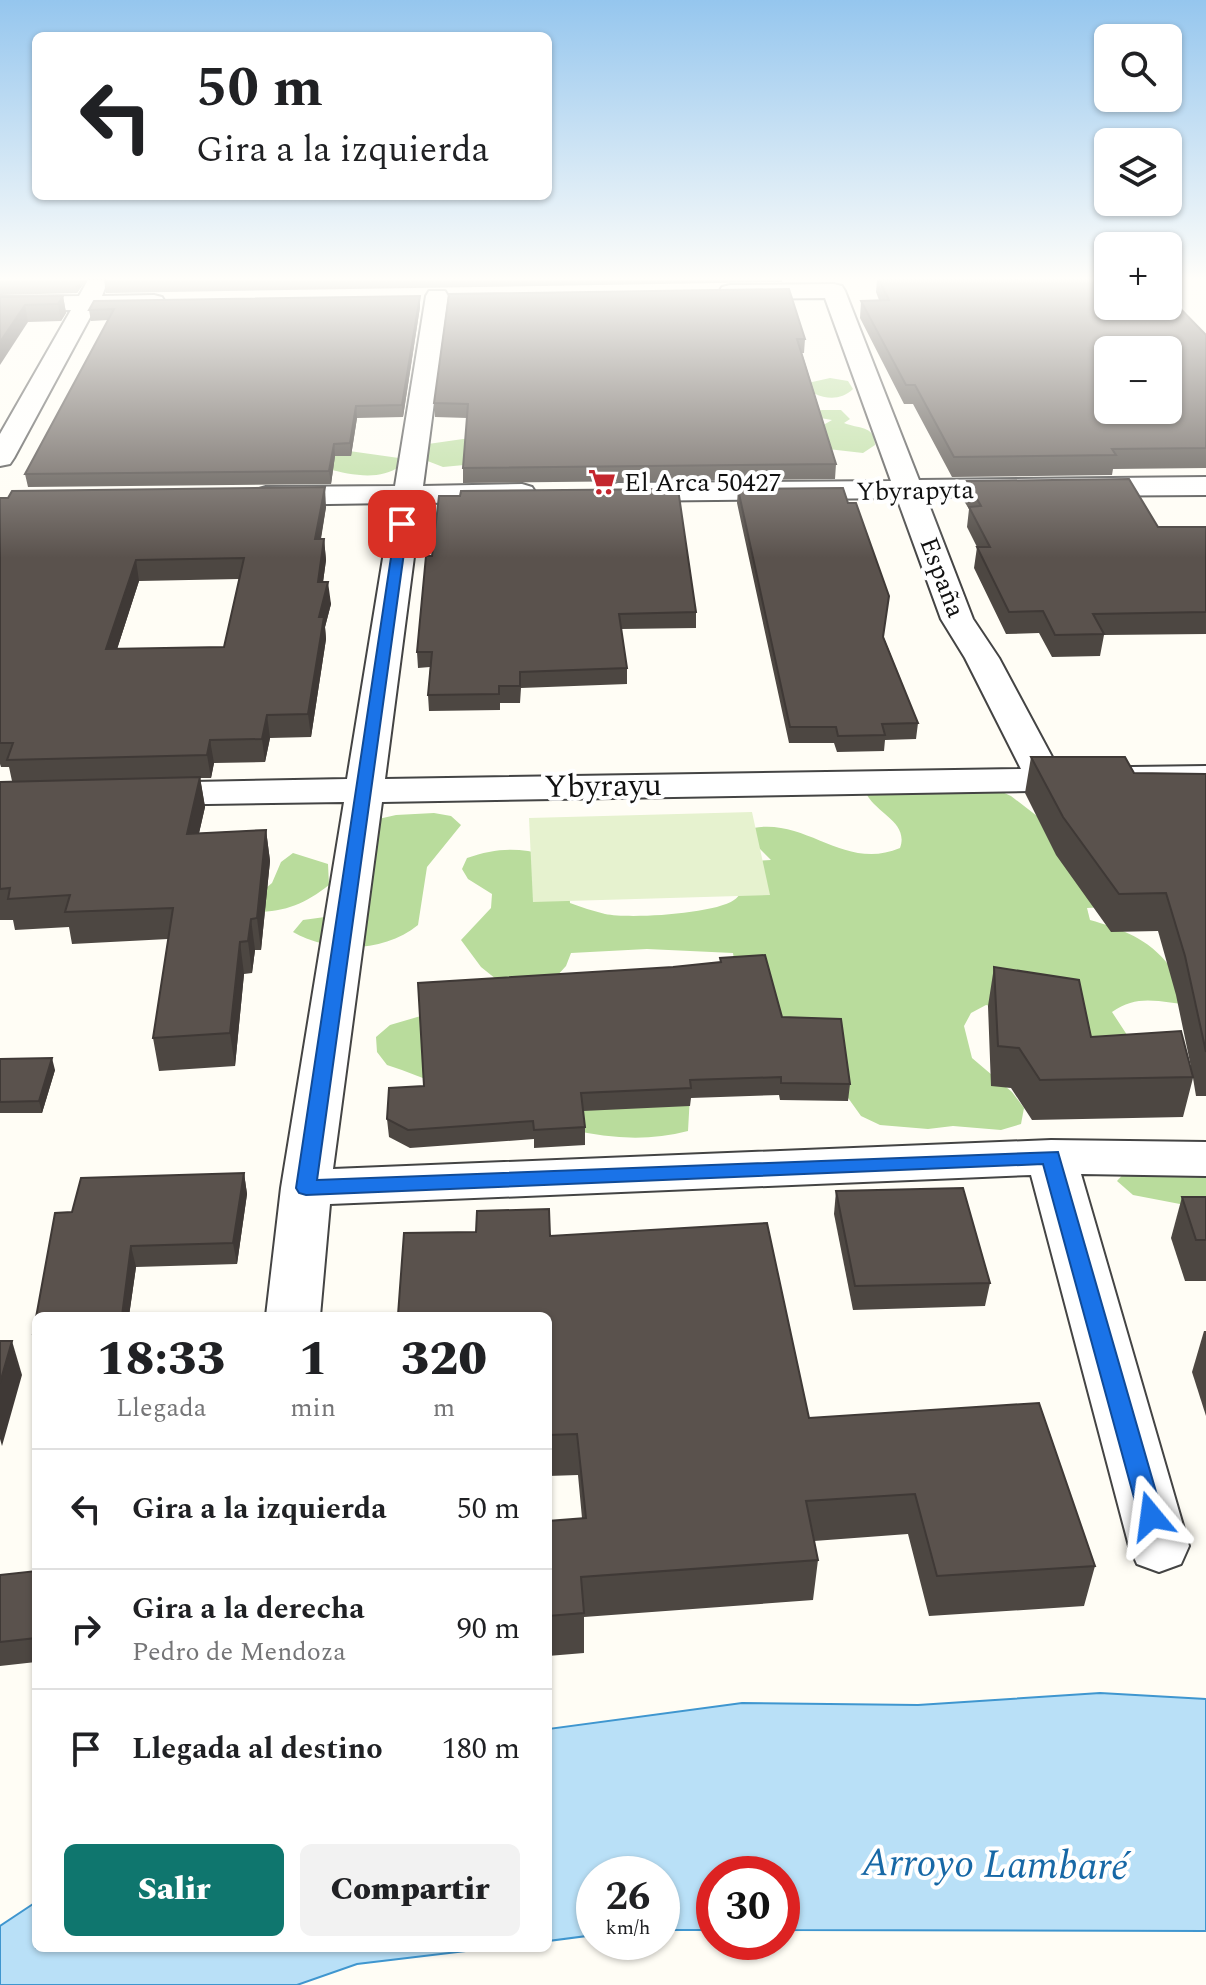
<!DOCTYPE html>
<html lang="es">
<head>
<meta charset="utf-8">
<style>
	:root { --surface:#fff; --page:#f2f2f2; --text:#202124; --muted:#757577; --line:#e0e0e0; --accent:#0f766e }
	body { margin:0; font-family:Spectral,serif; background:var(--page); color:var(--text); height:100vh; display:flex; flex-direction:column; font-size:30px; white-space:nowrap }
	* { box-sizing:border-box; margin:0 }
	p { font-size:26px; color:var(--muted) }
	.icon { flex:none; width:44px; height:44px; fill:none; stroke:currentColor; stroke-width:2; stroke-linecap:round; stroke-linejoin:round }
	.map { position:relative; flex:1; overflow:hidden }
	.side { position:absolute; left:32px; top:1312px; width:520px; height:640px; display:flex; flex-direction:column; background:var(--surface); border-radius:12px; box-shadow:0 2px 6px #0004 }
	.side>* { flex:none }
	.hud { position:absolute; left:32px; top:32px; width:520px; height:168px; border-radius:12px; box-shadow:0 2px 6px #0004; background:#fff; color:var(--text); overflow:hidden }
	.controls { position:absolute; left:1094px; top:24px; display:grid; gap:16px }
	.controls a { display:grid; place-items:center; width:88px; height:88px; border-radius:12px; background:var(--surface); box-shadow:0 2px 6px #0004; font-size:40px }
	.speed { position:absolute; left:576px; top:1856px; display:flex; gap:16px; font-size:40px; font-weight:700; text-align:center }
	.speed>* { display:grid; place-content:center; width:104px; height:104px; border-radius:50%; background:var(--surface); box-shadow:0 2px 6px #0004; line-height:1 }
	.speed small { font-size:20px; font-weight:400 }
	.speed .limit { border:12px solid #d22; background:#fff; color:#111 }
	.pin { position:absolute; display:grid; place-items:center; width:68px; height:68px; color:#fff; margin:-34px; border-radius:16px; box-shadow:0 4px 12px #0006 }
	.me { position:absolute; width:88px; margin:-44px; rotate:344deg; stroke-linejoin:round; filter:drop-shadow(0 0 6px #0008) }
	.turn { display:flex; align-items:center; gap:28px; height:168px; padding:0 32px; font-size:36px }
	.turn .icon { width:104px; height:104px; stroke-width:2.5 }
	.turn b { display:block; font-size:56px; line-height:68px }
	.eta { display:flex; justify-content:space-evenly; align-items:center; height:136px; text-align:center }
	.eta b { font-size:48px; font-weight:800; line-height:56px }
	.button { display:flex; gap:16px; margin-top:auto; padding:16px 32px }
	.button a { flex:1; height:92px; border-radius:12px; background:var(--accent); color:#fff; font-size:32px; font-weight:800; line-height:92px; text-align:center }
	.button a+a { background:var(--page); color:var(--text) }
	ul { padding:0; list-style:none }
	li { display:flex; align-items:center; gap:24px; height:120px; padding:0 32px; border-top:2px solid var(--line) }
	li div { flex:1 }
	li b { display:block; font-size:30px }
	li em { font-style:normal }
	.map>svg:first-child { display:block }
	.forest { fill:#b9dc9c }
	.pitch { fill:#e6f2cf }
	.water { fill:#b9e0f7; stroke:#3f96cf; stroke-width:2 }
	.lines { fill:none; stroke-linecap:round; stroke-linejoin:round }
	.minor-casing { stroke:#444; stroke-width:4 }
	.minor { fill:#fff; fill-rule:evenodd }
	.wall { fill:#4d4742; fill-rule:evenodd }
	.shaded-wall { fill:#3f3936 }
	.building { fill:#5a524d; stroke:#3f3936; stroke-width:2; fill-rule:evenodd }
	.route { fill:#1a73e8; stroke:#114b97; stroke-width:2 }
	.labels { text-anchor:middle; stroke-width:8; stroke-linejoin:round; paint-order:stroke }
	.far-poi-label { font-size:26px; fill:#111; stroke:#fff; text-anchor:start }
	.far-street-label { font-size:26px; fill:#111; stroke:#fff }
	.street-label { font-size:32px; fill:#111; stroke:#fff }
	.near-water-label { font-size:40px; font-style:italic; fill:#1768a6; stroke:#fff }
</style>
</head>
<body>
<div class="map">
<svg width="1206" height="1985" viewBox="0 0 1206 1985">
	<rect width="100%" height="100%" fill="#fffdf5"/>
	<!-- forest -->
	<g class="forest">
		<path d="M830 378 848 381 853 389C836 405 815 396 799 385Z"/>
		<path d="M822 410H841L850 419 844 423C858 429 875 425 875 445L863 453 828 449 820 427 832 420 820 418 817 411Z"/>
		<path d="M463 439H487L464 465 443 467 425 460 428 444Z"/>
		<path d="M342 450 399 458 400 466C380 481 351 475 328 469L320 458Z"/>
		<path d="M980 782 1011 796 1037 816 1106 907 1087 908 1090 920C1150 937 1164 952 1195 1005 1163 1004 1140 992 1112 1012L1131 1041 1148 1058 1008 1010 986 1005 971 1013 964 1026 972 1058 1012 1092 1024 1108 1021 1124 1001 1130 953 1126 928 1129 880 1125 861 1116 816 1053 796 1046 735 967 733 953 647 949 571 953 566 966 556 977 496 979 481 967 461 940 491 908 492 894 468 879 462 869 467 858C495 848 518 847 546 855L569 889 570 903C581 907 593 911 605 914 630 919 714 914 734 900 746 892 749 874 753 861L771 860 742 831C802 810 841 873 900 848 909 823 878 814 867 795L919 784Z"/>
		<path d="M434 813 451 816 461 825 427 867 418 925C384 953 330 953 293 932L303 920 325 917 352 825 396 815Z"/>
		<path d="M293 853 328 864 329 885C306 903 286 912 256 912L248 903 272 883 281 862Z"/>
		<path d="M431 1013 690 1095 688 1131C586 1158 481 1096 387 1065L377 1052 376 1037 390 1025Z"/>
		<path d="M1206 1160V1209L1133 1195 1117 1181 1128 1169Z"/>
	</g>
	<!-- pitch -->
	<path class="pitch" d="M752 812 770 895 533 902 529 818Z"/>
	<!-- water -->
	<g class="water">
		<path d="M1100 1693 1206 1699V1931L782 1930V1874H714V1930H662V1874H594V1935L548 1941V1729L742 1703 918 1705Z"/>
		<path d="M36 1902V1948H491L357 1964 297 1985H0V1926Z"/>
	</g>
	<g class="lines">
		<!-- minor casing -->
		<g class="minor-casing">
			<g id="minor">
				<path d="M88 280H108L102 296 154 295 162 297 165 302 162 307 154 309 94 310 14 458 10 464 0 466V434L71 310 0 311V297L79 296Z"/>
				<path d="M834 284 842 286 845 291 919 480 1206 477V495L926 497 973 619 999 658 1058 768 1206 766V788L382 802 333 1169 1051 1140 1206 1142V1176L1081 1174 1189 1546 1181 1564 1159 1572 1137 1564 1129 1546 1031 1175 330 1204 320 1316H266L281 1188 344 802 142 805 129 802 123 794 129 786 142 783 347 779 392 503 266 505 256 502 252 496 256 490 266 487 395 486 426 296 429 291H445L448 296 423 486 522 484 532 487 536 493 532 499 522 502 421 503 385 779 1021 769 965 658 941 619 897 498 618 501 608 498 604 492 608 486 618 483 891 481 825 298 730 299 722 297 719 292 722 287 730 285Z"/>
			</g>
		</g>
		<!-- minor -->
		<use href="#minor" class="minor"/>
	</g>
	<!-- wall -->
	<g class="wall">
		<path d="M0 280H86L77 293 0 295Z"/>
		<path d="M104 280H782V282L106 293Z"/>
		<path d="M877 280H1108L1206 335V468L1113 469 1112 475 952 477 913 404H904L860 318 861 301 879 300 876 292Z"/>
		<path d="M449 294 805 339 804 353H802L836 464 835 479 463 483V468L467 418 435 417 434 403Z"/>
		<path d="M63 296 66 313 61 321 28 322 0 297Z"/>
		<path d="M420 307 403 417 357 418 351 456H335L331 484 28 487 25 474 108 320 91 321 89 310Z"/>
		<path d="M967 481 1158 527H1206V634L1104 635 1100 656 1052 657 1039 633 1006 634 974 568 977 547 967 527 969 509 964 501Z"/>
		<path d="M738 489 884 638 918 723 916 739 885 740 884 751 837 752 834 743H789L737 503Z"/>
		<path d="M0 498 326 507 321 539H324L326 560 323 582 331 604 325 627 326 639 311 737 270 738 265 762 214 763 211 778H200L205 807 199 833 266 830 270 861 261 950H255L252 973 244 974 235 1066 159 1071 153 1038 168 939 72 944 69 927 15 930 13 920H0V782L12 781 9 767H1L0 764ZM239 579 224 647 117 649 139 581Z"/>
		<path d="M426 556 696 612V628L621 629 627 668V684L521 688 520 703H500V710L429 711 428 695 430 667 418 668 417 652Z"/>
		<path d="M1031 757 1134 773 1206 774V1096H1196L1193 1078 1183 1117 1032 1120 1011 1088 991 1086 988 1006 994 967 1091 1037 1191 1067 1176 995 1158 931 1111 932 1056 855 1025 793Z"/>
		<path d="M720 958 782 1017 850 1084 848 1101 780 1100 779 1095 691 1098 690 1106 583 1111 585 1127V1145L534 1148V1139L410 1148 389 1137 387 1119 424 1086 673 967 720 962Z"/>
		<path d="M0 1059 55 1070 42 1113H0Z"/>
		<path d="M244 1173 247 1194 237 1264 136 1267 129 1316H36V1347L33 1334 55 1213 72 1212 81 1178Z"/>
		<path d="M836 1191 990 1283 985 1306 853 1310 834 1214Z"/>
		<path d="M1182 1197H1206V1281H1185L1171 1238Z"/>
		<path d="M404 1233 550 1236 809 1418 1095 1566 1084 1606 929 1616 908 1534 814 1541 818 1560 813 1600 584 1617V1653L548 1656V1521L582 1518 578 1475 548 1476V1316H398Z"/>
		<path d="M1204 1331H1206V1416L1192 1372Z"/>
		<path d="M36 1571V1662L0 1666V1575Z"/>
	</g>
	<!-- shaded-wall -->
	<g class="shaded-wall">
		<path d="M75 280H86L77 293Z"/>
		<path d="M63 296 66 313 61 321 58 304Z"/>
		<path d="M420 296V307L403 417 402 405Z"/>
		<path d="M25 305 28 322 0 365V342Z"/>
		<path d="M356 406 357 418 351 456 350 443Z"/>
		<path d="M334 444 335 456 331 484 329 471Z"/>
		<path d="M325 487 326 507 317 560 315 539Z"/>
		<path d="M324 539 326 560 320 604 318 582Z"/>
		<path d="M136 560 139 581 110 671 106 649Z"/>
		<path d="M328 582 331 604 325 627 326 639 311 737 308 714 319 617Z"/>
		<path d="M267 715 270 738 265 762 262 739Z"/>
		<path d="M210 740 214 763 211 778 207 755Z"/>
		<path d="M200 777 205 807 192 864 187 834Z"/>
		<path d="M266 830 270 861 261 950 257 918Z"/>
		<path d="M251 919 255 950 252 973 248 941Z"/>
		<path d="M240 942 244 974 235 1066 230 1033Z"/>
		<path d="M52 1058 55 1070 42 1113 39 1101Z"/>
		<path d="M244 1173 247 1194 237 1264 233 1243Z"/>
		<path d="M131 1246 136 1267 129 1316H122Z"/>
		<path d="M12 1341 22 1375 2 1446 0 1439V1383Z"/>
	</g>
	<!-- building -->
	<g class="building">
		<path d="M879 280H1108V306H1168V296L1206 335V448L1112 449 1116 455 954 457 915 385H906L861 301 889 300ZM1108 350H1168V410H1108Z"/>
		<path d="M789 289 805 339H797L836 464 463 468 468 404 434 403 449 294Z"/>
		<path d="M63 296 58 304 25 305 0 342V297Z"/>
		<path d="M420 296 402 405 356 406 350 443 334 444 329 471 25 474 114 309 89 310 94 301Z"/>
		<path d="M1129 479 1158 527H1206V612L1093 614 1104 634 1055 635 1043 611 1009 612 977 547H990L969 507 981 506 967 481Z"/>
		<path d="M325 487 315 539H324L318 582H328L319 617H324L308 714 267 715 262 739 210 740 207 755 7 760 13 743H0V498H8L12 491ZM244 558 224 647 106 649 136 560Z"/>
		<path d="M843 488 848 503H856L889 596 883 637 918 723 882 724 885 735 838 736 836 727H790L738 489Z"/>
		<path d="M678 489 696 612 619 614 627 668 520 672V686H499V694L428 695 432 652H417L426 556H432L439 496H460L461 491Z"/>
		<path d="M1031 757H1125L1134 773 1206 774V1052L1185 956 1166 893 1119 894 1063 817Z"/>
		<path d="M200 777 187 834 266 830 257 918 251 919 248 941 240 942 230 1033 153 1038 173 908 65 912 70 895 8 899 10 888 0 889V782Z"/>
		<path d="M765 955 782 1017 841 1019 850 1084 781 1083V1077L690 1080 691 1088 581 1093 585 1127 534 1130 533 1121 408 1130 387 1119 389 1088 424 1086 418 983 673 967 721 962 720 958Z"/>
		<path d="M994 967 1079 980 1091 1037 1181 1031 1193 1077 1040 1080 1019 1048 998 1046Z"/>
		<path d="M52 1058 39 1101 0 1102V1059Z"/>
		<path d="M244 1173 233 1243 131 1246 122 1316H36V1334H33L55 1213 72 1212 81 1178Z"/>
		<path d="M963 1188 990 1283 855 1286 836 1191Z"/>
		<path d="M1182 1197H1206V1240H1196Z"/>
		<path d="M549 1209 550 1236 767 1223 809 1418 1039 1403 1095 1566 937 1576 915 1494 806 1501 818 1560 581 1577 584 1613 548 1616V1521L586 1518 577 1434 548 1435V1316H479V1313L398 1315 404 1233 476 1232 477 1211Z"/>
		<path d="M0 1341H12L0 1383Z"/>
		<path d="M36 1571V1638L0 1642V1575Z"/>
	</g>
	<!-- sky -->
	<linearGradient id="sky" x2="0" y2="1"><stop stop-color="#95c6ee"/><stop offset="0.5" stop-color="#fffefa"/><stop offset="1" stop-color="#fffefa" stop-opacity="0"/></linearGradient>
	<rect width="1206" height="558" fill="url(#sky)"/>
	<!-- route -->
	<path class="route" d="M402 520 408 524 317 1180 1058 1152 1163 1516 1160 1523 1151 1526 1142 1523 1139 1516 1043 1164 306 1195 299 1193 296 1188 396 524Z"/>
	<!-- icons -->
	<defs>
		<g id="supermarket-bare" transform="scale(2.16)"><path d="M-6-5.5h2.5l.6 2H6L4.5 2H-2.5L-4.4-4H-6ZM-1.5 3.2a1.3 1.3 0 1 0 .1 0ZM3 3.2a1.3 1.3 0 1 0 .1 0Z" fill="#c4262e" stroke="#fff" stroke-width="2.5" paint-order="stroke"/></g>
	</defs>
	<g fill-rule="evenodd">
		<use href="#supermarket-bare" x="602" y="482"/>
	</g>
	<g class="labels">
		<!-- far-poi labels -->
		<g class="far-poi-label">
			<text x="624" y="491">El Arca 50427</text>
		</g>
		<!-- far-street labels -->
		<g class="far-street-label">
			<text transform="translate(915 490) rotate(-1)" y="9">Ybyrapyta</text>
			<text transform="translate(943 577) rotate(69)" y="9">España</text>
		</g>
		<!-- street labels -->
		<g class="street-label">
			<text transform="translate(603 785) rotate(-1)" y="11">Ybyrayu</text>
		</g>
		<!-- near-water labels -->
		<g class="near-water-label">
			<text transform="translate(995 1863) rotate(1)" y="14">Arroyo Lambaré</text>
		</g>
	</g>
</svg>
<div class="controls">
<a><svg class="icon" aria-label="search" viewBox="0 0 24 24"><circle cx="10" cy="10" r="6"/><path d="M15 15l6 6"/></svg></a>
<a><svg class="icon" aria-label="layers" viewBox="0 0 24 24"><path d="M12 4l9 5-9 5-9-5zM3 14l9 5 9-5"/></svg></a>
<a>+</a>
<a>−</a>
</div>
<div class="speed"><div>26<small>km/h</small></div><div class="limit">30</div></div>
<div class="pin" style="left:402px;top:524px;background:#d93025"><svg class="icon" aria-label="arrive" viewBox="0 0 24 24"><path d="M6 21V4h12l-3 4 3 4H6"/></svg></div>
<svg class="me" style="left:1151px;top:1516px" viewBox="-20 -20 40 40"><path d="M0-17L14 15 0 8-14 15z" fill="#1a73e8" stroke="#fff" stroke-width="4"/></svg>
<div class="hud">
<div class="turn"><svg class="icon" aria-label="left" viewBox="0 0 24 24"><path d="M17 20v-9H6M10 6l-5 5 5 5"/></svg><div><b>50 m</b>Gira a la izquierda</div></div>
</div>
<section class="side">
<div class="eta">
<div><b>18:33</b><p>Llegada</p></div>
<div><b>1</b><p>min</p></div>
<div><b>320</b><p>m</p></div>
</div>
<ul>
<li><svg class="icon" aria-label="left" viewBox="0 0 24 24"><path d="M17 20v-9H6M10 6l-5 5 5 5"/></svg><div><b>Gira a la izquierda</b></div><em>50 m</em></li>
<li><svg class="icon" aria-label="right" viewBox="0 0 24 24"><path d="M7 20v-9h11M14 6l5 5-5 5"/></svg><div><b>Gira a la derecha</b><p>Pedro de Mendoza</p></div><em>90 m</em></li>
<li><svg class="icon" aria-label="arrive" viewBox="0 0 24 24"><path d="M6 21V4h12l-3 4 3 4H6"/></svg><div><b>Llegada al destino</b></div><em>180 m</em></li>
</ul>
<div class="button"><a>Salir</a><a>Compartir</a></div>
</section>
</div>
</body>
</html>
